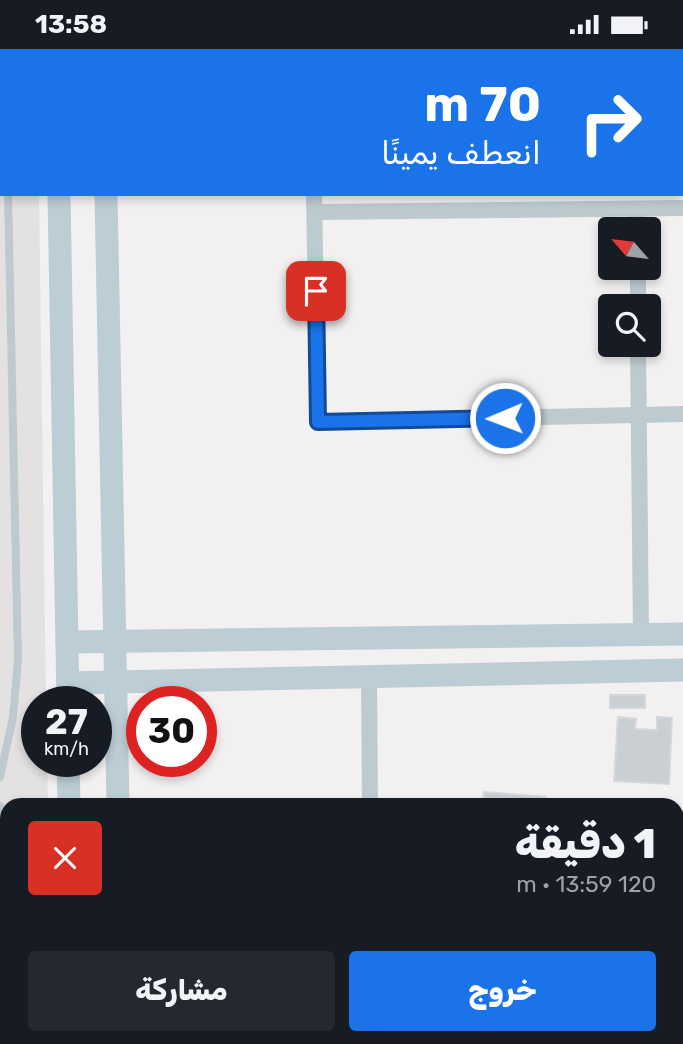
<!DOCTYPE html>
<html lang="ar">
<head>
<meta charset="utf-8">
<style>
	:root { --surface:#171b24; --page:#242831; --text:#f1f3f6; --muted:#9ea1a6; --accent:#1a73e8 }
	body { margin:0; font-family:Rubik,Vazirmatn,sans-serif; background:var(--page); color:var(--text); direction:rtl; height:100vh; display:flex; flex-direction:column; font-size:26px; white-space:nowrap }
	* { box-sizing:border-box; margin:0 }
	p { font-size:23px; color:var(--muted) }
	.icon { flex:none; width:38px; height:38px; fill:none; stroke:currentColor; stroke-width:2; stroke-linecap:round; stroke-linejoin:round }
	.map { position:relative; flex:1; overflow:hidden; direction:ltr }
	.side { position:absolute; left:0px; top:749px; width:684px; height:247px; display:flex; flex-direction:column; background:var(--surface); border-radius:21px 21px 0 0; box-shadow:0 4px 10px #0003; direction:rtl }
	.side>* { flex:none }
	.guide { position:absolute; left:0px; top:0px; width:684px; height:147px; box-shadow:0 4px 10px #0003; direction:rtl; background:#1a73e8; color:#fff; overflow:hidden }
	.needle { width:46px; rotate:298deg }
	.controls { position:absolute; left:598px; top:168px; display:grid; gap:14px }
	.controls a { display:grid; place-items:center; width:63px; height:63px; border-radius:7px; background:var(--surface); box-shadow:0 4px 10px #0003; font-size:35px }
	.speed { position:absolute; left:21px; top:637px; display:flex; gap:14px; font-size:35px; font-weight:700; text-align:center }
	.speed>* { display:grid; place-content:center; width:91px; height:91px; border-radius:50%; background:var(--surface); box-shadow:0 4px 10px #0003; line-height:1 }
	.speed small { font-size:18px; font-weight:400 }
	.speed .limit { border:10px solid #d22; background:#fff; color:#111 }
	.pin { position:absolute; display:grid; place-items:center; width:60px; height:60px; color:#fff; margin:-30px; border-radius:14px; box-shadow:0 4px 10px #0006 }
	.me { position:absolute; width:77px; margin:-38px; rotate:269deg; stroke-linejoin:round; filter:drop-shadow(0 0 5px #0008) }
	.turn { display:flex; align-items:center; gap:24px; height:147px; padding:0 28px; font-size:32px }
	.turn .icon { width:91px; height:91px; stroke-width:2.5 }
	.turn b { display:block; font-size:49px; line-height:60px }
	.round { display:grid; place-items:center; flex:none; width:74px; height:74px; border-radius:7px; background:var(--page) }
	.summary { display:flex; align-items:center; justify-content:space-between; height:119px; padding:0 28px }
	h1 { font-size:42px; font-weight:800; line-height:52px }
	.button { display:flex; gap:14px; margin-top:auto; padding:14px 28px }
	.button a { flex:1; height:80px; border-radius:7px; background:var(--accent); color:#fff; font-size:28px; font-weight:800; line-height:80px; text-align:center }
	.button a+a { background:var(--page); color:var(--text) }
	.status { display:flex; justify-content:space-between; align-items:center; height:49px; padding:0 35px; background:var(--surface); direction:ltr }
	.status svg { height:19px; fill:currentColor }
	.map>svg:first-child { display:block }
	.education { fill:#e4e1e3 }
	.building { fill:#cacfd3; stroke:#d4d8dd; stroke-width:2 }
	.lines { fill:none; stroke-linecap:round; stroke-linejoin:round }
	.lane { stroke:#bdcbd1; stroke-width:8 }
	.street { stroke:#bdcbd1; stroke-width:16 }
	.secondary { stroke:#bccdd6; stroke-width:23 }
	.route-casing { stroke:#114b97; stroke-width:18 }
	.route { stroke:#1a73e8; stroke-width:12 }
</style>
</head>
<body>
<div class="status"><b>13:58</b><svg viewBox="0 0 49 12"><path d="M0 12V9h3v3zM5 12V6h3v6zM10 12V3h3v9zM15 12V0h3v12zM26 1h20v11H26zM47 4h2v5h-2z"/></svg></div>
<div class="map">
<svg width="683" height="995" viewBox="0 0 683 995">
	<rect width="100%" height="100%" fill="#f3f0f1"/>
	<!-- education -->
	<path class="education" d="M0 0H37L2 2V145H39L46 653H37V712H47L48 756H7V989H51V995H0Z"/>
	<!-- building -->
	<g class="building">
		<rect x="610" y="646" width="35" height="13"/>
		<path d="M618 668 636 670 635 680 657 681V668L672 669 669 735 614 732Z"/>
		<path d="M484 743 546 748V756H483Z"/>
		<path d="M257 989 327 994 326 995H257Z"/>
	</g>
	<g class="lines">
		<!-- lane -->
		<g class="lane">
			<path d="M5 0V2"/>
			<path d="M0 728 13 668 18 611 8 145"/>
			<path d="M0 757 3 769 0 779"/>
			<path d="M0 815 7 834"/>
			<path d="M0 917 1 995"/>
			<path d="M22 989V995"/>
		</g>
		<!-- street -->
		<g class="street">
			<path d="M312 0V2"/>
			<path d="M491 0V2"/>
			<path d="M677 0V2"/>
			<path d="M314 145 318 373 683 365"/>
			<path d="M637 160V180"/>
			<path d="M315 163 683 159"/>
			<path d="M638 219V257"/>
			<path d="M638 296 641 586"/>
			<path d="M369 628 370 756"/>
			<path d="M677 862 683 863"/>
			<path d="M371 989V995"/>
			<path d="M478 989V995"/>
			<path d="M639 995V989"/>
		</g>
		<!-- secondary -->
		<g class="secondary">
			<path d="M57 0V2"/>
			<path d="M102 0V2"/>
			<path d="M59 145 68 653"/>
			<path d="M106 145 118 756"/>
			<path d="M67 593 683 585"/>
			<path d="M68 634 683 621"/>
			<path d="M68 712 69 756"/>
			<path d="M71 989V995"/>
			<path d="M121 989V995"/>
		</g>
	</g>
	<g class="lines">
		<!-- route casing -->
		<g class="route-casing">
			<path id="route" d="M316 242 318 373 505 369"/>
		</g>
		<!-- route -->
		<use href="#route" class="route"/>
	</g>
</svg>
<div class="controls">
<a><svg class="needle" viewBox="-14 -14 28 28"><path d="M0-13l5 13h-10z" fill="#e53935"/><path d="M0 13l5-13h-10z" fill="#9ea1a6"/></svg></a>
<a><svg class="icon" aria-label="search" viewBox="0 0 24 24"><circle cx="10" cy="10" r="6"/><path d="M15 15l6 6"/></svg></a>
</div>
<div class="speed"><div>27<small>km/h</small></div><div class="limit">30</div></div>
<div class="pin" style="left:316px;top:242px;background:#d93025"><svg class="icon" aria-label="arrive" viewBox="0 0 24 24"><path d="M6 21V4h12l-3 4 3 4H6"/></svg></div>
<svg class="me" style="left:505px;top:369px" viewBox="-20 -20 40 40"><circle r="17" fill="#1a73e8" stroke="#fff" stroke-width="3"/><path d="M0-11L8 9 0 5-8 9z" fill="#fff"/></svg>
<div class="guide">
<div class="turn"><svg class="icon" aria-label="right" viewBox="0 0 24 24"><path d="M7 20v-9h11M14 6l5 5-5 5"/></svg><div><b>70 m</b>انعطف يمينًا</div></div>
</div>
<section class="side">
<div class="summary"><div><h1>1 دقيقة</h1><p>120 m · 13:59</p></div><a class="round" style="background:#d93025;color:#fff"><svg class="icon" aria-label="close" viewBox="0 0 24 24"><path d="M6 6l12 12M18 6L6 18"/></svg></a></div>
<div class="button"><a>خروج</a><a>مشاركة</a></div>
</section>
</div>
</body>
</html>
